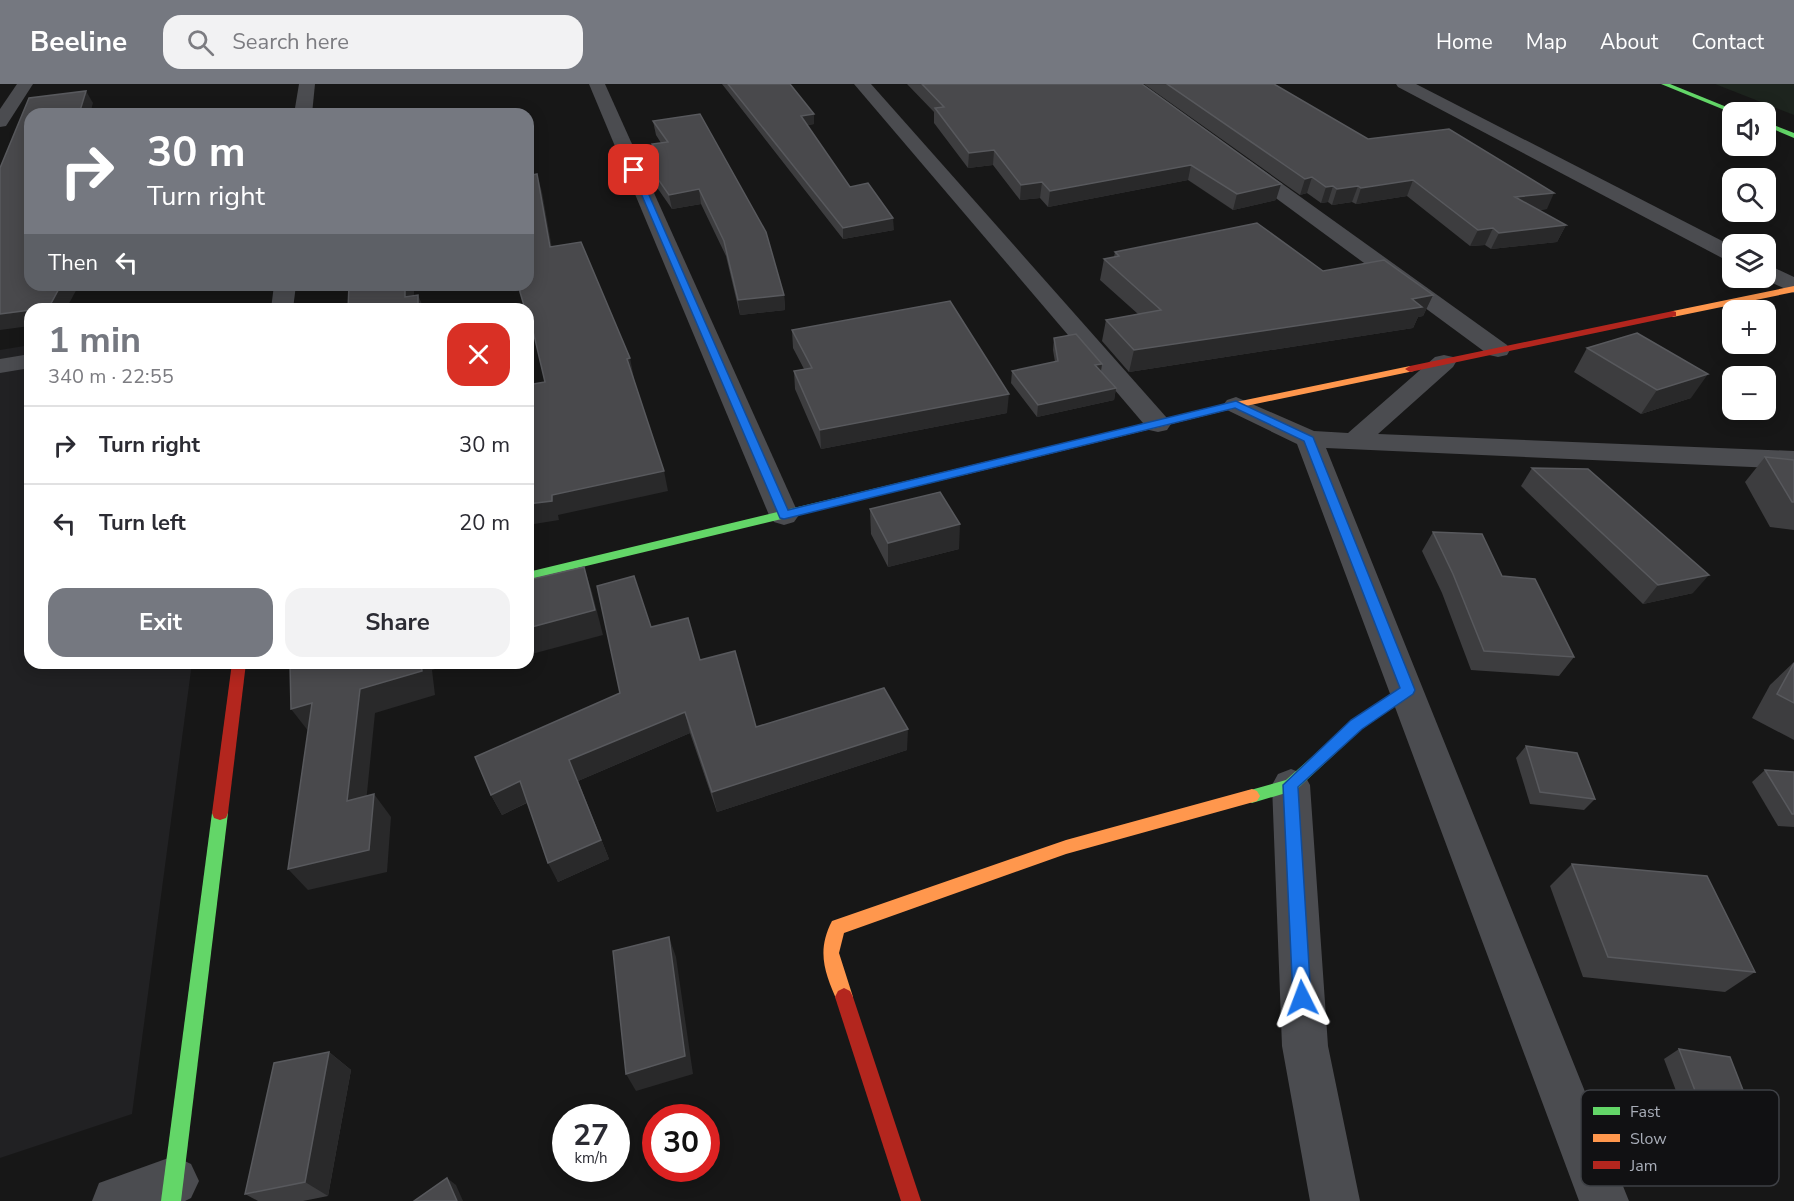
<!DOCTYPE html>
<html lang="en">
<head>
<meta charset="utf-8">
<style>
	:root { --surface:#fff; --page:#f2f2f3; --text:#2b2b33; --muted:#7c7c81; --line:#e1e1e2; --accent:#757880 }
	body { margin:0; font-family:"Nunito Sans",sans-serif; background:var(--page); color:var(--text); height:100vh; display:flex; flex-direction:column; font-size:22px; white-space:nowrap }
	* { box-sizing:border-box; margin:0 }
	p { font-size:20px; color:var(--muted) }
	.icon { flex:none; width:33px; height:33px; fill:none; stroke:currentColor; stroke-width:2; stroke-linecap:round; stroke-linejoin:round }
	.map { position:relative; flex:1; overflow:hidden }
	.drawer { position:absolute; left:24px; top:219px; width:510px; height:366px; display:flex; flex-direction:column; background:var(--surface); border-radius:18px; box-shadow:0 3px 15px #0003 }
	.drawer>* { flex:none }
	.guide { position:absolute; left:24px; top:24px; width:510px; height:183px; border-radius:18px; box-shadow:0 3px 15px #0003; background:#757880; color:#fff; overflow:hidden }
	.buttons { position:absolute; left:1722px; top:18px; display:grid; gap:12px }
	.buttons a { display:grid; place-items:center; width:54px; height:54px; border-radius:12px; background:var(--surface); box-shadow:0 3px 15px #0003; font-size:30px }
	.speed { position:absolute; left:552px; top:1020px; display:flex; gap:12px; font-size:30px; font-weight:700; text-align:center }
	.speed>* { display:grid; place-content:center; width:78px; height:78px; border-radius:50%; background:var(--surface); box-shadow:0 3px 15px #0003; line-height:1 }
	.speed small { font-size:15px; font-weight:400 }
	.speed .limit { border:9px solid #d22; background:#fff; color:#111 }
	.pin { position:absolute; display:grid; place-items:center; width:51px; height:51px; color:#fff; margin:-26px; border-radius:12px; box-shadow:0 3px 9px #0006 }
	.me { position:absolute; width:66px; margin:-33px; rotate:357deg; stroke-linejoin:round; filter:drop-shadow(0 0 4px #0008) }
	.turn { display:flex; align-items:center; gap:21px; height:126px; padding:0 24px; font-size:27px }
	.turn .icon { width:78px; height:78px; stroke-width:2.5 }
	.turn b { display:block; font-size:42px; line-height:51px }
	.then { display:flex; align-items:center; height:57px; padding:0 24px; background:#0003; gap:12px; font-size:22px }
	.round { display:grid; place-items:center; flex:none; width:63px; height:63px; border-radius:18px; background:var(--page) }
	.headline { display:flex; align-items:center; justify-content:space-between; height:102px; padding:0 24px }
	h1 { font-size:36px; font-weight:700; line-height:45px; color:var(--accent) }
	.action { display:flex; gap:12px; margin-top:auto; padding:12px 24px }
	.action a { flex:1; height:69px; border-radius:18px; background:var(--accent); color:#fff; font-size:24px; font-weight:700; line-height:69px; text-align:center }
	.action a+a { background:var(--page); color:var(--text) }
	ul { padding:0; list-style:none }
	li { display:flex; align-items:center; gap:18px; height:78px; padding:0 24px; border-top:2px solid var(--line) }
	li div { flex:1 }
	li b { display:block; font-size:22px }
	li em { font-style:normal }
	header { display:flex; align-items:center; gap:36px; box-sizing:border-box; height:84px; padding:0 30px; background:var(--accent); color:#fff }
	header strong { font-size:28px }
	nav { display:flex; gap:33px; margin-inline-start:auto; font-size:21px }
	.search { width:420px; height:54px; background:var(--page); display:flex; align-items:center; gap:15px; box-sizing:border-box; padding:0 21px; border-radius:18px; color:var(--muted); font-size:22px }
	.map>svg:first-child { display:block }
	.built { fill:#212123 }
	.green { fill:#1d241e }
	.lines { fill:none; stroke-linecap:round; stroke-linejoin:round }
	.street { fill:#4b4c50; fill-rule:evenodd }
	.fast { fill:#63d668; fill-rule:evenodd }
	.slow { fill:#ff974d; fill-rule:evenodd }
	.jam { fill:#b3261e; fill-rule:evenodd }
	.wall { fill:#3d3d3f }
	.shaded-wall { fill:#29292a }
	.building { fill:#49494c; stroke:#58595d; stroke-width:1.5 }
	.route { fill:#1a73e8; stroke:#114b97; stroke-width:1.5 }
	.key { fill:#111113; stroke:#3e4045; stroke-width:1.5 }
	.key-label { font-size:16px; fill:#a8adb8 }
</style>
</head>
<body>
<header>
<strong>Beeline</strong>
<div class="search"><svg class="icon" aria-label="search" viewBox="0 0 24 24"><circle cx="10" cy="10" r="6"/><path d="M15 15l6 6"/></svg>Search here</div>
<nav><a>Home</a><a>Map</a><a>About</a><a>Contact</a></nav>
</header>
<div class="map">
<svg width="1794" height="1117" viewBox="0 0 1794 1117">
	<rect width="100%" height="100%" fill="#171717"/>
	<!-- built -->
	<path class="built" d="M30 261V579H192L132 1030 0 1074V266Z"/>
	<!-- green -->
	<path class="green" d="M1715 0H1794V31Z"/>
	<g class="lines">
		<!-- street -->
		<g class="street">
			<path d="M17 0H33L6 42 0 43V25Z"/>
			<path d="M299 0H315L312 30H294Z"/>
			<path d="M589 0H605L799 431 794 438 784 441 774 438 769 431Z"/>
			<path d="M854 0H871L1167 334 1171 340 1167 346 1158 348 1149 346Z"/>
			<path d="M1396 0H1416L1732 162V176L1724 175 1398 3Z"/>
			<path d="M1242 74 1249 76 1507 261 1510 266 1507 271 1498 273 1489 271 1235 84 1233 80 1235 76Z"/>
			<path d="M1766 180 1794 193V209L1762 194H1766Z"/>
			<path d="M274 201H296L293 225H271Z"/>
			<path d="M30 270V284L0 289V275Z"/>
			<path d="M1444 271 1453 273 1456 278 1453 283 1378 350 1794 367V385L1326 364 1629 1117H1579L1297 360 1227 326 1223 321 1227 316 1236 313 1314 347 1348 349 1435 273Z"/>
			<path d="M1291 685 1304 690 1310 701 1328 962 1360 1117H1310L1282 962 1272 701 1278 690Z"/>
			<path d="M174 1072 191 1080 199 1097 191 1114 185 1117H92L99 1099Z"/>
		</g>
		<!-- fast -->
		<g class="fast">
			<path d="M1661 0H1670L1739 28 1732 29Z"/>
			<path d="M1766 38 1794 49V54L1766 42Z"/>
			<path d="M964 383 970 387 968 390 528 496V488Z"/>
			<path d="M1408 601 1413 602 1415 606 1413 610 1362 645 1296 706 1252 719 1247 717 1244 712 1247 707 1286 696 1352 637Z"/>
			<path d="M220 722 226 724 228 729 181 1117H161L212 729 214 724Z"/>
		</g>
		<!-- slow -->
		<g class="slow">
			<path d="M1794 202V208L1673 233 1668 230 1673 227Z"/>
			<path d="M1410 282 1414 283V287L1236 324 964 391 958 387 964 383 1236 318Z"/>
			<path d="M1252 705 1257 707 1260 712 1257 717 1066 770 844 849 839 869 853 913 850 919 844 922 838 919C825 889 816 868 832 837L1066 756Z"/>
		</g>
		<!-- jam -->
		<g class="jam">
			<path d="M1673 227 1676 228V232L1410 288 1405 285 1410 282Z"/>
			<path d="M232 579H246L228 729 226 734 220 736 214 734 212 729Z"/>
			<path d="M844 904 850 907 853 913 921 1117H901L835 913 838 907Z"/>
		</g>
	</g>
	<!-- wall -->
	<g class="wall">
		<path d="M722 0H790L814 30V40L807 41 850 103 894 146 843 155Z"/>
		<path d="M907 0H1142L1276 116 1233 126 1188 96 1048 123 1040 114 1020 116 993 81 968 84 934 39V28Z"/>
		<path d="M1144 0H1274L1368 55 1547 125 1538 126 1566 141 1557 158 1491 165 1485 161 1470 162 1407 112 1356 120 1352 118 1332 121 1328 118 1321 119 1307 109 1300 111Z"/>
		<path d="M653 37 784 211 785 226 740 231 726 172 701 120 672 125 649 92 643 79 641 65 653 64 652 60 661 59 656 51Z"/>
		<path d="M1115 168 1323 187 1433 211 1423 232 1418 233 1413 244 1129 288 1102 257 1106 236 1138 230 1100 196 1104 175 1114 173Z"/>
		<path d="M792 246 1007 329 821 365 795 305 794 287 804 285 793 264Z"/>
		<path d="M1054 254 1102 280 1101 288 1116 304 1114 316 1037 333 1011 299 1012 287 1055 278 1053 266Z"/>
		<path d="M1587 264 1691 314 1641 330 1574 288Z"/>
		<path d="M1765 373 1794 376V446L1770 443 1745 398Z"/>
		<path d="M1532 384 1693 509 1643 520 1521 402Z"/>
		<path d="M870 425 959 465 888 483 871 450Z"/>
		<path d="M1433 448 1574 573 1559 592 1471 586 1442 509 1422 467Z"/>
		<path d="M700 576 756 643 907 666 717 728 690 649 578 697 609 775 558 798 527 719 502 731 491 711 620 609Z"/>
		<path d="M1794 578V656L1752 634 1770 601Z"/>
		<path d="M1526 662 1595 715 1584 726 1530 720 1516 674Z"/>
		<path d="M1765 686 1794 688V743L1778 742 1752 698Z"/>
		<path d="M1572 780 1755 888 1725 908 1583 893 1550 802Z"/>
		<path d="M1679 965 1757 1042 1740 1050 1690 1044 1664 975Z"/>
		<path d="M329 968 351 986 328 1112 303 1117H258L245 1110Z"/>
	</g>
	<!-- shaded-wall -->
	<g class="shaded-wall">
		<path d="M86 7 93 19 90 30H79Z"/>
		<path d="M814 30V40L802 42 801 32Z"/>
		<path d="M994 66 993 81 968 84 969 69Z"/>
		<path d="M1191 81 1188 96 1048 123 1050 107Z"/>
		<path d="M537 90 542 108 555 181 550 163Z"/>
		<path d="M1312 93 1307 109 1300 111 1305 95Z"/>
		<path d="M1413 96 1407 112 1356 120 1361 104Z"/>
		<path d="M1042 98 1040 114 1020 116 1021 101Z"/>
		<path d="M1281 100 1276 116 1233 126 1237 110Z"/>
		<path d="M1333 102 1328 118 1321 119 1326 103Z"/>
		<path d="M1358 102 1352 118 1332 121 1337 105Z"/>
		<path d="M699 105 701 120 672 125 669 111Z"/>
		<path d="M1554 109 1547 125 1507 129 1515 113Z"/>
		<path d="M893 134 894 146 843 155V144Z"/>
		<path d="M1566 141 1557 158 1491 165 1499 149Z"/>
		<path d="M1493 144 1485 161 1470 162 1478 146Z"/>
		<path d="M61 201H79L66 225H37Z"/>
		<path d="M405 201H414V225L405 213Z"/>
		<path d="M418 211 424 225H418Z"/>
		<path d="M784 211 785 226 740 231 738 216Z"/>
		<path d="M1433 211 1423 232 1418 233 1413 244 1129 288 1134 266Z"/>
		<path d="M30 226V242L0 246V230Z"/>
		<path d="M630 274 634 294H631L627 275Z"/>
		<path d="M1102 280 1100 292 1095 281Z"/>
		<path d="M1708 290 1691 314 1641 330 1657 306Z"/>
		<path d="M1116 304 1114 316 1037 333 1038 321Z"/>
		<path d="M1009 310 1007 329 821 365 820 346Z"/>
		<path d="M664 387 668 407 558 431 559 436 528 441V420L552 411Z"/>
		<path d="M960 440 959 465 888 483V459Z"/>
		<path d="M584 483 592 508 603 551 528 571V544Z"/>
		<path d="M1709 491 1693 509 1643 520 1658 501Z"/>
		<path d="M421 579H445V582L432 586 435 611 375 629 364 739 347 717 360 605Z"/>
		<path d="M312 619 309 648 291 625Z"/>
		<path d="M685 628 690 649 578 697 609 775 558 798 548 779 569 676Z"/>
		<path d="M908 645 907 666 717 728 712 708Z"/>
		<path d="M520 697 530 717 502 731 491 711Z"/>
		<path d="M374 710 391 733 387 788 308 806 288 785Z"/>
		<path d="M669 853 676 873 693 990 636 1007 626 990Z"/>
		<path d="M329 968 351 986 328 1112 305 1098Z"/>
		<path d="M447 1094 456 1101 463 1117H457Z"/>
	</g>
	<!-- building -->
	<g class="building">
		<path d="M728 0H790L814 30 801 32 850 103 868 99 893 134 843 144Z"/>
		<path d="M922 0H1142L1281 100 1237 110 1191 81 1050 107 1042 98 1021 101 994 66 969 69 935 24 944 23Z"/>
		<path d="M1167 0H1274L1368 55 1449 45 1554 109 1515 113 1566 141 1499 149 1493 144 1478 146 1413 96 1361 104 1358 102 1337 105 1333 102 1326 103 1312 93 1305 95Z"/>
		<path d="M86 7 79 30H30V201H61L49 223 30 225V226L0 230V84L29 14Z"/>
		<path d="M700 30 766 148 784 211 738 216 724 157 699 105 669 111 646 78 641 65 654 63 652 60 668 58 653 37Z"/>
		<path d="M537 90 550 163 581 158 630 274 627 275 664 387 552 411V417L528 420V301L545 298 534 251 528 233V225H525L520 208 519 201H528V92Z"/>
		<path d="M1257 139 1323 187 1384 176 1433 211 1412 215 1422 223 1134 266 1106 236 1161 226 1104 175 1119 172 1115 168Z"/>
		<path d="M349 201H405V213L418 211V225H348Z"/>
		<path d="M950 217 1009 310 820 346 794 287 812 284 792 246Z"/>
		<path d="M1637 249 1708 290 1657 306 1587 264Z"/>
		<path d="M1076 250 1102 280 1095 281 1116 304 1038 321 1012 287 1058 277 1054 254Z"/>
		<path d="M1765 373 1794 376V418H1792Z"/>
		<path d="M1532 384 1588 385 1709 491 1658 501Z"/>
		<path d="M940 408 960 440 888 459 870 425Z"/>
		<path d="M1433 448 1482 450 1502 492 1535 495 1574 573 1484 567 1453 490Z"/>
		<path d="M584 483 595 526 528 544V500H529L528 496Z"/>
		<path d="M634 492 651 543 688 534 700 576 735 567 756 643 884 604 908 645 712 708 685 628 569 676 601 756 548 779 520 697 491 711 475 673 620 609 597 502Z"/>
		<path d="M294 579H421L422 587 360 605 347 717 374 710 369 766 288 785 312 619 291 625 290 580Z"/>
		<path d="M1794 579V619L1777 610Z"/>
		<path d="M1526 662 1577 669 1595 715 1540 708Z"/>
		<path d="M1765 686 1794 688V730H1792Z"/>
		<path d="M1572 780 1707 792 1755 888 1608 873Z"/>
		<path d="M669 853 685 972 626 990 613 867Z"/>
		<path d="M1679 965 1730 973 1757 1042 1706 1035Z"/>
		<path d="M329 968 305 1098 245 1110 274 979Z"/>
		<path d="M447 1094 457 1117H414Z"/>
	</g>
	<!-- route -->
	<path class="route" d="M634 84 638 86 788 426 1236 317 1313 353 1415 606 1413 610 1362 645 1298 703 1311 914 1309 921 1302 923 1296 921 1293 914 1283 701 1351 636 1400 604 1304 357 1235 324 784 435 780 434 631 86Z"/>
	<!-- legend -->
	<rect x="1581" y="1006" width="198" height="96" rx="9" class="key"/>
	<rect x="1593" y="1023" width="27" height="8" fill="#63d668"/>
	<rect x="1593" y="1050" width="27" height="8" fill="#ff974d"/>
	<rect x="1593" y="1077" width="27" height="8" fill="#b3261e"/>
	<g class="key-label">
		<text x="1630" y="1033">Fast</text>
		<text x="1630" y="1060">Slow</text>
		<text x="1630" y="1087">Jam</text>
	</g>
</svg>
<div class="buttons">
<a><svg class="icon" aria-label="sound" viewBox="0 0 24 24"><path d="M4 9h4l5-4v14l-5-4H4zM17 9q2 3 0 6"/></svg></a>
<a><svg class="icon" aria-label="search" viewBox="0 0 24 24"><circle cx="10" cy="10" r="6"/><path d="M15 15l6 6"/></svg></a>
<a><svg class="icon" aria-label="layers" viewBox="0 0 24 24"><path d="M12 4l9 5-9 5-9-5zM3 14l9 5 9-5"/></svg></a>
<a>+</a>
<a>−</a>
</div>
<div class="speed"><div>27<small>km/h</small></div><div class="limit">30</div></div>
<div class="pin" style="left:634px;top:86px;background:#d93025"><svg class="icon" aria-label="arrive" viewBox="0 0 24 24"><path d="M6 21V4h12l-3 4 3 4H6"/></svg></div>
<svg class="me" style="left:1302px;top:914px" viewBox="-20 -20 40 40"><path d="M0-17L14 15 0 8-14 15z" fill="#1a73e8" stroke="#fff" stroke-width="4"/></svg>
<div class="guide">
<div class="turn"><svg class="icon" aria-label="right" viewBox="0 0 24 24"><path d="M7 20v-9h11M14 6l5 5-5 5"/></svg><div><b>30 m</b>Turn right</div></div>
<div class="then">Then<svg class="icon" aria-label="left" viewBox="0 0 24 24"><path d="M17 20v-9H6M10 6l-5 5 5 5"/></svg></div>
</div>
<section class="drawer">
<div class="headline"><div><h1>1 min</h1><p>340 m · 22:55</p></div><a class="round" style="background:#d93025;color:#fff"><svg class="icon" aria-label="close" viewBox="0 0 24 24"><path d="M6 6l12 12M18 6L6 18"/></svg></a></div>
<ul>
<li><svg class="icon" aria-label="right" viewBox="0 0 24 24"><path d="M7 20v-9h11M14 6l5 5-5 5"/></svg><div><b>Turn right</b></div><em>30 m</em></li>
<li><svg class="icon" aria-label="left" viewBox="0 0 24 24"><path d="M17 20v-9H6M10 6l-5 5 5 5"/></svg><div><b>Turn left</b></div><em>20 m</em></li>
</ul>
<div class="action"><a>Exit</a><a>Share</a></div>
</section>
</div>
</body>
</html>
